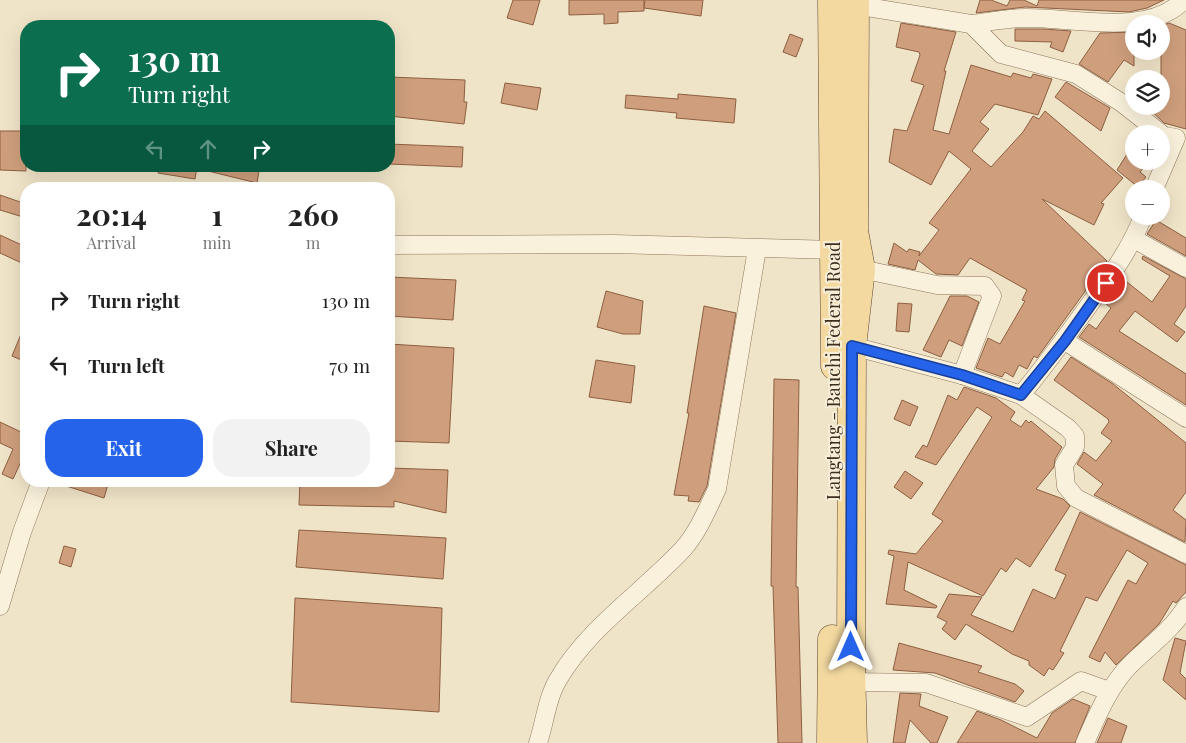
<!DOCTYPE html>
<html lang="en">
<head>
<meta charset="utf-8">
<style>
	:root { --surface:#fff; --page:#f2f2f2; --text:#222; --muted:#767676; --accent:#2563eb }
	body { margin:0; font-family:"Playfair Display",serif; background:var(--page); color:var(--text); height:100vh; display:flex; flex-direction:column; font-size:19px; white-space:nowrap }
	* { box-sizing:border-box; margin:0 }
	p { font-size:16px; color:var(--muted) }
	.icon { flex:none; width:28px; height:28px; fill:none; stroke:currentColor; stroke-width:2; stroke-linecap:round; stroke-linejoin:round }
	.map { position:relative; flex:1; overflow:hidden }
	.side { position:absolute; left:20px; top:182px; width:375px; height:305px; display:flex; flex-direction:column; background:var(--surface); border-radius:20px; box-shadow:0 5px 20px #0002 }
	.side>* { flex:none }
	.guide { position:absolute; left:20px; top:20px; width:375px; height:152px; border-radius:20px; box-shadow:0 5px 20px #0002; background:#0b6e4f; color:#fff; overflow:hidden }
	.controls { position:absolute; left:1125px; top:15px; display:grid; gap:10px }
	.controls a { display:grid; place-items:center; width:45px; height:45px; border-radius:50%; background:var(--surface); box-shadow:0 5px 20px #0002; font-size:25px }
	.pin { position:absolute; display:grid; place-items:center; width:42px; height:42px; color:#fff; margin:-21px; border:2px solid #fff; border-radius:50%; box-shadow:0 1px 5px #0007 }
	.me { position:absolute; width:55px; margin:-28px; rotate:0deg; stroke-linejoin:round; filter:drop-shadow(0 0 4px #0008) }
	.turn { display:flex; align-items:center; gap:18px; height:105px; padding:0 25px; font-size:22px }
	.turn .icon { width:65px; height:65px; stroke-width:2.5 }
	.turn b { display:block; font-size:35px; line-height:42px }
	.lanes { display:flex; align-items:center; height:48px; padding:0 25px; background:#0003; justify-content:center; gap:25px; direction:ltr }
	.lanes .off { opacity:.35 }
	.eta { display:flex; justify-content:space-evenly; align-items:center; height:85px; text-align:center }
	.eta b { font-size:30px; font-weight:700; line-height:35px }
	.button { display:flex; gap:10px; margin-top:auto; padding:10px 25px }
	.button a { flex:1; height:58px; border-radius:20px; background:var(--accent); color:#fff; font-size:20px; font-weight:700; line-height:58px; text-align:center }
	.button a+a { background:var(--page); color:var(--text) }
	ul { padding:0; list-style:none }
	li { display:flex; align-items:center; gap:15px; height:65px; padding:0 25px }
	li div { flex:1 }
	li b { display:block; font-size:19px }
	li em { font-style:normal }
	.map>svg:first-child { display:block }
	.building { fill:#cf9f7d; stroke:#8d5f41 }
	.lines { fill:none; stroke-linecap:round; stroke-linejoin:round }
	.minor-casing { stroke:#8d765c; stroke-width:19 }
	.primary-casing { stroke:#5b4430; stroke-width:29 }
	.minor { stroke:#faf1dc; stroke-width:18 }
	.primary { stroke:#f3d9a0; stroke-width:28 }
	.route-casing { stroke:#184099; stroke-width:12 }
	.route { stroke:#2563eb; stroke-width:9 }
	.labels { text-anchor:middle; stroke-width:4; stroke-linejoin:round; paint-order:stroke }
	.street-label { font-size:18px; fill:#3d2e20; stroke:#f7eed8 }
</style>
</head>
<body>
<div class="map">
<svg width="1186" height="743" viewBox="0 0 1186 743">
	<rect width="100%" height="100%" fill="#f0e4c8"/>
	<!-- building -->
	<g class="building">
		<path d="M513 0H540L533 25 507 18Z"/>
		<path d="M569 0H644V11L618 12V23L604 24V14L569 15Z"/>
		<path d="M645 0H703L701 16 644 8Z"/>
		<path d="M980 0H991L1007 6 1010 0H1024L1037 6 1039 0H1164L1147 8 1129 12 1025 7 976 13Z"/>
		<path d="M901 23 956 32 944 71H946L933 130 949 134 971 65 1011 77 1013 73 1031 78 1033 74 1052 79 1038 115 995 104 980 122 989 129 972 151 991 167 1023 132 1033 116 1039 119 1045 111 1123 178 1101 203 1104 204 1094 225 1042 199 1107 261 1037 358 1034 356 1027 369 1019 365 1013 377 1005 372 1002 377 976 368 988 338 1000 344 1025 301 1022 300 1027 290 970 258 958 275 936 274 918 260 915 270 888 264 894 243 907 252 909 249 920 252 919 256 939 230 929 223 971 169 949 151 931 185 889 162 894 129 907 131 924 85 911 81 920 55 919 52 896 47Z"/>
		<path d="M1169 23 1186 30V129L1164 123 1146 106H1161V26Z"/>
		<path d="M1015 29H1044L1071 31 1063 52 1050 47 1052 42 1015 41Z"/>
		<path d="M1134 32V66L1124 60 1108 82 1079 64 1100 33Z"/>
		<path d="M790 34 803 39 796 57 783 52Z"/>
		<path d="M389 77 465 80 464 102H467L464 124 389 116Z"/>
		<path d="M1066 82 1110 108 1101 131 1055 97Z"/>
		<path d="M505 83 541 88 537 110 501 103Z"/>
		<path d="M678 94 736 99 734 123 676 118 677 113 625 108 626 95 678 99Z"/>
		<path d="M0 131H26V171L0 170Z"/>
		<path d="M1134 143V161H1150L1140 172 1146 177 1138 187 1117 170Z"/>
		<path d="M389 144 463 147 462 167 389 164Z"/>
		<path d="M159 166 197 167 195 179 158 173Z"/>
		<path d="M209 166H238L259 171 257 183 208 171Z"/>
		<path d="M0 195 26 204 23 217 0 210Z"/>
		<path d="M1156 220 1186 238V256L1147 234Z"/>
		<path d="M0 235 26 247V265L0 253Z"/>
		<path d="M1143 256 1186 279V306L1174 324 1185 332 1177 342 1135 311 1119 331 1186 374V405L1079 337 1089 324 1096 329 1111 308 1104 302 1122 278 1152 302 1170 276 1142 259Z"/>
		<path d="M389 277 456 280 453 320 389 316Z"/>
		<path d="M606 291 643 301 640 334H623L597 327Z"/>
		<path d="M950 296H967L979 302 962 346 949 340 941 357 923 350Z"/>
		<path d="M898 303 912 304 909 332 896 331Z"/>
		<path d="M704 306 736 313 707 486 699 502 688 501 689 496 674 495 689 413H687Z"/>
		<path d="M26 322V362L12 356Z"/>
		<path d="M389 344 454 348 449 443 389 441Z"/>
		<path d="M1071 357 1113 384 1186 443V492L1173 510 1186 520 1185 542 1094 495 1103 484 1077 464 1084 452 1096 461 1112 441 1101 433 1109 422 1108 419 1054 380Z"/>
		<path d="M596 360 635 366 631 403 589 397Z"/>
		<path d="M774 379 799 380 796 587H798L802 743H778L773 586H771Z"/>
		<path d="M964 387 996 398 1015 412 1010 420 1021 427 1026 420 1029 423 1031 421 1062 447 1055 459 1054 467 1036 489 1063 499 1070 506 1030 567 1016 558 1006 572 1001 568 983 596 908 562 904 590 937 606 936 608 886 604 894 556 888 554 889 550 916 554 943 521 932 514 992 417 977 407 936 465 915 457 923 445 927 447 948 395 957 400Z"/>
		<path d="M902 400 918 407 910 426 894 419Z"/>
		<path d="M26 419V456L24 455 13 479 2 474 13 449 0 443V422L21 432Z"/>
		<path d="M389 468 448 470 446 513 394 501V507L299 505 300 481H389Z"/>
		<path d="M905 471 923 483 911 499 894 487Z"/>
		<path d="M61 481H109L104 498 60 484Z"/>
		<path d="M1080 512 1186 565V592L1176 603 1173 601 1159 624 1116 665 1105 652 1100 662 1089 657 1128 580 1136 584 1148 563 1127 550 1097 601 1086 597 1060 651 1064 653 1053 670 1049 668 1044 676 1029 665V661L1012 654 966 624 955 640 942 629 947 622 937 617 949 594 982 597 971 615 1013 632 1033 589 1055 599 1066 575 1055 570Z"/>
		<path d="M299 530 446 538 443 579 296 567Z"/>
		<path d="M64 546 76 549 71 567 59 563Z"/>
		<path d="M295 598 442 608 439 712 291 702Z"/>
		<path d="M1175 638 1186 641 1180 673 1186 679V700L1163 680Z"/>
		<path d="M899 643 982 666 978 672 1015 684 1024 691 1015 702 935 673 893 670Z"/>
		<path d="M900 693 921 694 919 706 948 717 937 743H931L910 720 905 743H893Z"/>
		<path d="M1073 699 1090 706 1075 743H957L977 711 1001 720 1037 738 1052 713Z"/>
		<path d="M1108 718 1127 726 1121 743H1097Z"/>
	</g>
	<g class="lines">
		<!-- minor casing -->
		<g class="minor-casing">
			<g id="minor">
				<path d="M855 5 971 24 1001 54 1076 74 1122 103 1164 136 1176 138 1154 189"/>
				<path d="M971 24C989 22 1007 18 1025 18 1073 17 1146 38 1184 0"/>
				<path d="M1134 239 1186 268"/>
				<path d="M389 245 613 244 836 250"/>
				<path d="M861 269 937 285 985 286 992 296 962 375"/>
				<path d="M1065 341 1186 418"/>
				<path d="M852 346 962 375 1021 395 1068 428 1075 436V447L1064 465 1066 486 1076 498 1186 554"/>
				<path d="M1021 395C1046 365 1069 333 1092 301 1112 274 1131 248 1143 216"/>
				<path d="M0 606 22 532 41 481"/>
				<path d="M851 682 926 683 1027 717 1081 681 1109 691"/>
				<path d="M538 743C545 722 547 697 559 678 589 627 643 592 683 549 698 532 707 510 717 489L757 249"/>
				<path d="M1085 743C1097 716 1108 688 1129 666 1149 646 1171 631 1186 607"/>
			</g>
		</g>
		<!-- primary casing -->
		<g class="primary-casing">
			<g id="primary">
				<path d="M832 0 835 366"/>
				<path d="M831 743 832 639"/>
				<path d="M853 743 851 665 852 346 861 269 854 231 855 0"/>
			</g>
		</g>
		<!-- minor -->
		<use href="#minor" class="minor"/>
		<!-- primary -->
		<use href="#primary" class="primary"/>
	</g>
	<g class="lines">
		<!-- route casing -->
		<g class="route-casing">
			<path id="route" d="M851 647 852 346 962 375 1021 395 1065 341 1106 283"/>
		</g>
		<!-- route -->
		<use href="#route" class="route"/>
	</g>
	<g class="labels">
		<!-- street labels -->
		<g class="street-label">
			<text transform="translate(834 371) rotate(-90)" y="6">Langtang - Bauchi Federal Road</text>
		</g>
	</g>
</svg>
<div class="controls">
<a><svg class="icon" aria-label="sound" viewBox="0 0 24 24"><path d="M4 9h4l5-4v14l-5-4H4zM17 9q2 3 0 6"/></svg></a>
<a><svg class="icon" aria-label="layers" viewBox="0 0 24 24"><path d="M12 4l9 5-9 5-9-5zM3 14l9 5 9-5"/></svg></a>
<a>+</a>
<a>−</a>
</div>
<div class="pin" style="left:1106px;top:283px;background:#d93025"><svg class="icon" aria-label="arrive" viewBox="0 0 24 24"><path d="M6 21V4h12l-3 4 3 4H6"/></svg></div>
<svg class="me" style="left:851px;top:647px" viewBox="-20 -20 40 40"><path d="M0-17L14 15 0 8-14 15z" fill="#2563eb" stroke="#fff" stroke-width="4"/></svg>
<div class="guide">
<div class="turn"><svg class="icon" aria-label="right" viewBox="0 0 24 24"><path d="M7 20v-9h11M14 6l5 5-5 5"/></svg><div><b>130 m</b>Turn right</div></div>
<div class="lanes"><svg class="icon off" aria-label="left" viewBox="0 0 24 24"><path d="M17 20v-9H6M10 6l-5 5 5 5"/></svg><svg class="icon off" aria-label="ahead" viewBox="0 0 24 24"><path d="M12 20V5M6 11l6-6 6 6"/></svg><svg class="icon" aria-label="right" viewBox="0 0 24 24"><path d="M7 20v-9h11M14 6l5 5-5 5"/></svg></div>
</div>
<section class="side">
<div class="eta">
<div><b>20:14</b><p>Arrival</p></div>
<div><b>1</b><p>min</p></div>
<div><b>260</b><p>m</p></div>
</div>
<ul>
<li><svg class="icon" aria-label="right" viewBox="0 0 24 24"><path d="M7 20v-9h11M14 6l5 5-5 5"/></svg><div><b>Turn right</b></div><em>130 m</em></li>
<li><svg class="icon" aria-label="left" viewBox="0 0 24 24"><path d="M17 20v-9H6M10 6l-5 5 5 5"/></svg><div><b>Turn left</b></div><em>70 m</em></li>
</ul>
<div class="button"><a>Exit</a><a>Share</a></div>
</section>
</div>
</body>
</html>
